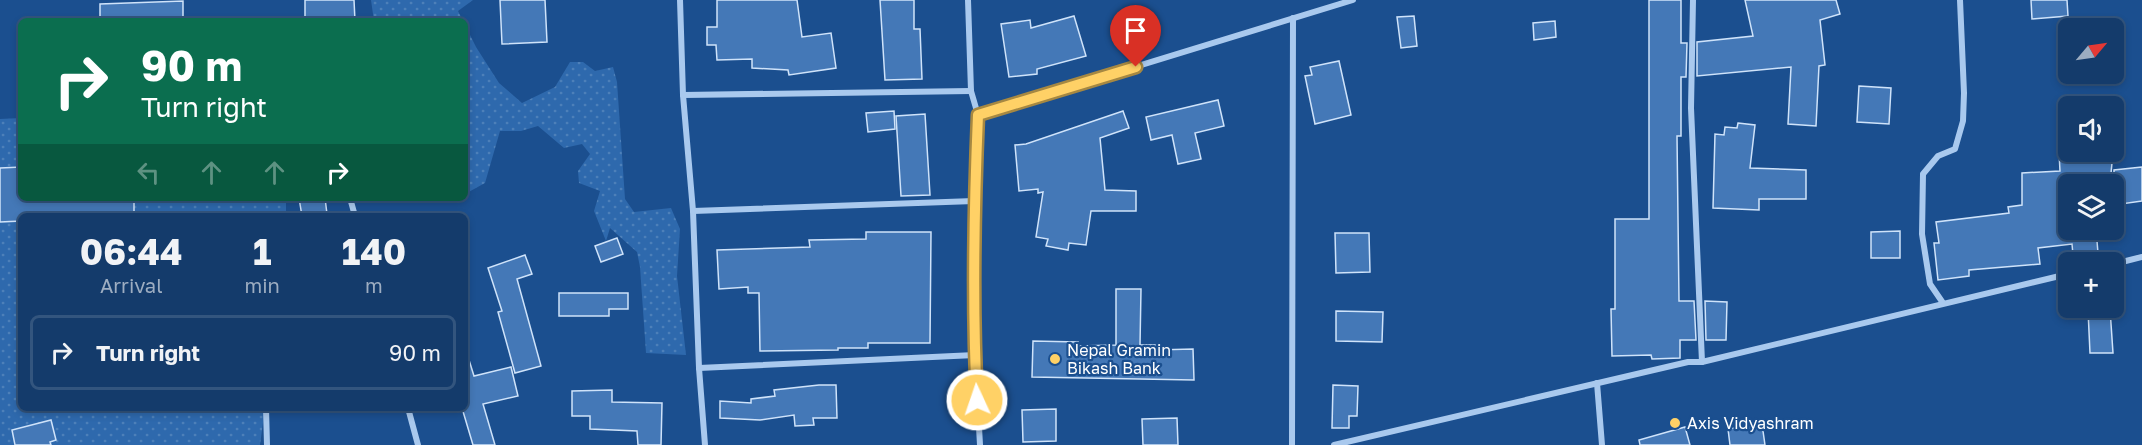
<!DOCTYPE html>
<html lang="en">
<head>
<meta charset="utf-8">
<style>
	:root { --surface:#143b6b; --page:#1d4271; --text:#f1f3f6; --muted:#9dadc1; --line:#33557e }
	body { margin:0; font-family:"Golos Text",sans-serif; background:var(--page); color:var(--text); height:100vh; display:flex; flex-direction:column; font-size:22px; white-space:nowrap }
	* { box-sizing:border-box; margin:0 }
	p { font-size:20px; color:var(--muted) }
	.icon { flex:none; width:33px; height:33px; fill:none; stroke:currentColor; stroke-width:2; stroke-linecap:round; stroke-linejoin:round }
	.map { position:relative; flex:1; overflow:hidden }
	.sheet { position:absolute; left:18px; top:213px; width:450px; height:198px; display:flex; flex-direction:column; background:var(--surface); border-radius:9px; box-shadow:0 3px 9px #0003,0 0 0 2px var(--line) }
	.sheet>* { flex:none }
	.banner { position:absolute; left:18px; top:18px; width:450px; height:183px; border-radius:9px; box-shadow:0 3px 9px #0003,0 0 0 2px var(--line); background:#0b6e4f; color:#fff; overflow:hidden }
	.needle { width:39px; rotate:61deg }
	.buttons { position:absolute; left:2058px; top:18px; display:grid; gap:12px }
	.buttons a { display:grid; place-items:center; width:66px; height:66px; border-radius:9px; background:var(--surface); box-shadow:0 3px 9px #0003,0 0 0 2px var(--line); font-size:30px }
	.pin { position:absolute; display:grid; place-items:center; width:51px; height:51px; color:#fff; margin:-62px -26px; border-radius:50% 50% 50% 0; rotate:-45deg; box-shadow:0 0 6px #0007 }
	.pin .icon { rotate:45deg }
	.me { position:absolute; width:66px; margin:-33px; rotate:357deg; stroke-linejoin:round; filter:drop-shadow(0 0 4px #0008) }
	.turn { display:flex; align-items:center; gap:21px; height:126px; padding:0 24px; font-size:27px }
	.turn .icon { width:78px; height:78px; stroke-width:2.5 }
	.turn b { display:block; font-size:42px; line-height:51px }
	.lanes { display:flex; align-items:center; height:57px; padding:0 24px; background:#0003; justify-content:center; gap:30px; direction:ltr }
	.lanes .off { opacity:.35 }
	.eta { display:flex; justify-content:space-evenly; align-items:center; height:102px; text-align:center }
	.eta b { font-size:36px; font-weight:700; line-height:42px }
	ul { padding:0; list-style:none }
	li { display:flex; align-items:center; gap:18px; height:75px; margin:0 12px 9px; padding:0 12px; border:3px solid var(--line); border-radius:9px }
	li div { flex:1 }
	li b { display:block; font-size:22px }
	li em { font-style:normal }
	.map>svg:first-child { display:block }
	.grass { fill:url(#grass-dots) }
	.building { fill:#4478b7; stroke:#cfe3fa; stroke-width:1.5 }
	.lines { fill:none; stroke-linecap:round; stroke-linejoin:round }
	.minor { stroke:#a9c9ee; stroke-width:6 }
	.route-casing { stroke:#a68842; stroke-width:15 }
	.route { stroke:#ffd166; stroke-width:10 }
	.poi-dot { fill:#ffd166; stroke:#1b4f8f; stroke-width:2 }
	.labels { text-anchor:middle; stroke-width:4.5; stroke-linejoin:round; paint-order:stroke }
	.poi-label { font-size:16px; fill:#fff; stroke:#1b4f8f; text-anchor:start }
</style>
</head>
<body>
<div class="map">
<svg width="2142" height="445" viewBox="0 0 2142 445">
	<defs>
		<pattern id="grass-dots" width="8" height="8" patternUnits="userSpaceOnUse" patternTransform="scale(1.5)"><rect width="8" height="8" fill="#2e69ad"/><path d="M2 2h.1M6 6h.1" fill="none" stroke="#4d80b9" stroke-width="1.8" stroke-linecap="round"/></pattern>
	</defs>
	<rect width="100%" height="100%" fill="#1b4f8f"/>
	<!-- grass -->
	<g class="grass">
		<path d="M371 0H473L458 11 463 21H374Z"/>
		<path d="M465 25 476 47 499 83 522 103 555 87 570 62H583L595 71 613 67 617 82 625 199 634 212 671 208 680 229 677 276 686 355 646 353 640 267 637 252 610 228 606 241 594 211 600 191 579 183 578 171 590 154 582 144 564 148 538 126 521 131H500L485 183 465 194Z"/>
		<path d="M21 118V198H286V216H21V408H265L260 445H0V119Z"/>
	</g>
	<!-- building -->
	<g class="building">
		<path d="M305 0H354L355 21H305Z"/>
		<path d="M500 0H545L547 42 502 44Z"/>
		<path d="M717 0H797L802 37 831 33 836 68 789 75 788 70 752 68V59L717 60 716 45H707V27H717Z"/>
		<path d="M880 0H914V29H920L922 79 885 80Z"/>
		<path d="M1649 0H1681V43H1687L1686 77H1681V136H1677L1679 301H1694L1696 340H1680V358L1652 359 1651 355 1612 356 1611 309H1615V219H1649Z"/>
		<path d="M1745 0H1836L1840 14 1820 20 1825 65 1819 66 1816 126 1788 124 1791 67 1697 76V42L1753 36Z"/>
		<path d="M2031 0H2067L2068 16 2032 19Z"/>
		<path d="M183 1V21H100V4Z"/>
		<path d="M1074 16 1086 56 1037 69V74L1009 77 1001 24 1030 20 1031 28Z"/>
		<path d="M1414 16 1417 46 1401 48 1397 17Z"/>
		<path d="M1555 21 1556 37 1534 40 1533 23Z"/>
		<path d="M1339 61 1351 115 1315 124 1305 76 1312 75 1310 67Z"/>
		<path d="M1859 86 1891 88 1889 124 1857 122Z"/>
		<path d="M1218 100 1224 126 1195 133 1201 159 1178 164 1172 135 1151 140 1146 117Z"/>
		<path d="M894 111 895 129 868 132 866 113Z"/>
		<path d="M1123 111 1129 128 1100 138 1105 190 1136 191V211H1091L1086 245 1069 243 1068 250 1046 246 1048 239 1036 237 1043 192 1038 193V189L1019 191 1015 145 1026 144Z"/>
		<path d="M925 114 930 195 901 196 896 116Z"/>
		<path d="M1738 123 1755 125 1750 168 1806 170V199H1759V210L1713 208 1715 134 1724 135 1725 127 1737 128Z"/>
		<path d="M2059 152H2113L2110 184H2068V187H2058L2063 230H2100V241H2097L2098 253 2073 255 2072 244 2038 248 2040 264 1969 270V276L1938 280 1934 243H1939L1936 222 2009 213 2008 207 2022 205V173L2060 171Z"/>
		<path d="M21 167V198H134V216H21V221L0 222V168Z"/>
		<path d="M2142 167V201L2114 205V170Z"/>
		<path d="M299 198H325L327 214 302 216Z"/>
		<path d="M1900 231V258H1871V232Z"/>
		<path d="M866 232H931L930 343H868V348H838V350L760 351 759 293H748V287L719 289 717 250 810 247 809 240 866 239Z"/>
		<path d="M1335 233H1369L1370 272 1336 273Z"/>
		<path d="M617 238 623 254 601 262 595 246Z"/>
		<path d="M525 255 532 274 517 279 541 366 515 373 498 312 502 311 488 268Z"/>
		<path d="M1116 289H1141L1140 345H1155V350L1193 349 1194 380 1032 377 1033 341 1078 342V346L1116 345Z"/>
		<path d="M559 293H628V309H609V316H559Z"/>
		<path d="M1705 301 1727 302 1726 340H1706Z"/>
		<path d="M2110 309 2113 353H2090L2088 310Z"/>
		<path d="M1336 311 1383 312 1382 342 1336 341Z"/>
		<path d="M469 360 474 376 511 367 518 396 483 404 495 445H473L462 408H465V361Z"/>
		<path d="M819 385H836L837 418H813L814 425 795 426 794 415 760 420 720 418V401L751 403V399L775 396 774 390Z"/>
		<path d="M1333 385 1358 386 1357 416H1349V428H1332Z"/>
		<path d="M612 390V402L662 403 661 445H638L637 431 590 429V416H572V391Z"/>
		<path d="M1056 409V441L1023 442 1022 410Z"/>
		<path d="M1177 418 1178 445H1143L1142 419Z"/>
		<path d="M51 420 56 440 50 442 51 445H15L12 430Z"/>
		<path d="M1762 424 1765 445H1730L1728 429Z"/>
		<path d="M1685 427 1690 445H1640L1639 440Z"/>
	</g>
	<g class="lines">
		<!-- minor -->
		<g class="minor">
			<path d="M680 0 683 95 693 211 699 368 705 445"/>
			<path d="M968 0 971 91 978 115 974 201 975 355 980 445"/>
			<path d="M1693 0 1691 108 1702 362"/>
			<path d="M683 95 971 91"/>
			<path d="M978 115 1353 0"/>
			<path d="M350 198 355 216"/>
			<path d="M693 211 974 201"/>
			<path d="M2114 264 2142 257"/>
			<path d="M1943 303 1930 284 1922 234 1923 174 1938 156 1955 149 1963 121 1964 93 1960 0"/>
			<path d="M699 368 975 355"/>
			<path d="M1597 383 1602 445"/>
			<path d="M266 408 267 445"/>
			<path d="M408 408 418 445"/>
			<path d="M1292 445 1293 18"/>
			<path d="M1334 445 1688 362H1702L2068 274"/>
		</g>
	</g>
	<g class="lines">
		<!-- route casing -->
		<g class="route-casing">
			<path id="route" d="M977 400C972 305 974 210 978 115L1136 67"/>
		</g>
		<!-- route -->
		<use href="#route" class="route"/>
	</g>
	<!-- markers -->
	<g class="poi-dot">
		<circle cx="1055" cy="359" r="6"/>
		<circle cx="1675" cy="423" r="6"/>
	</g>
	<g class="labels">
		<!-- poi labels -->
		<g class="poi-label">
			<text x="1067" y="356">Nepal Gramin<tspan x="1067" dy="18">Bikash Bank</tspan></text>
			<text x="1687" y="429">Axis Vidyashram</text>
		</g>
	</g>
</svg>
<div class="buttons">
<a><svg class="needle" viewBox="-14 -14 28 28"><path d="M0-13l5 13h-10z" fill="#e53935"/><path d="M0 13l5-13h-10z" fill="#9dadc1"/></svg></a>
<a><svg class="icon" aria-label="sound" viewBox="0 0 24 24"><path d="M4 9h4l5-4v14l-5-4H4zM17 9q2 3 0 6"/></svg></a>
<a><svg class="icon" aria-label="layers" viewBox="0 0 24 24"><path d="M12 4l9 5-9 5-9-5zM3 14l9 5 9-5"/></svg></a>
<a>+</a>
</div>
<div class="pin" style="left:1136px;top:67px;background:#d93025"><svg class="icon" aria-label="arrive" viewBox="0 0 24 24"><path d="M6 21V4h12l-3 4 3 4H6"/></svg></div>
<svg class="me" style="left:977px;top:400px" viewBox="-20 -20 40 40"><circle r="17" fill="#ffd166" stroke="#fff" stroke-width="3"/><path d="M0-11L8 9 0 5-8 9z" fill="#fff"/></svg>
<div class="banner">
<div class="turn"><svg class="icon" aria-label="right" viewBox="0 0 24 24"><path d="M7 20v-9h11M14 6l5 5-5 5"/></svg><div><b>90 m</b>Turn right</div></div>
<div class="lanes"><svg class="icon off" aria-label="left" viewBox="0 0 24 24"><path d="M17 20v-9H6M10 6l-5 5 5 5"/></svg><svg class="icon off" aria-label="ahead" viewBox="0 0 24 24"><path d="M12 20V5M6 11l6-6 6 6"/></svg><svg class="icon off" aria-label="ahead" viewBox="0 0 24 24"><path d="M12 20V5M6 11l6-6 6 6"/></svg><svg class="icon" aria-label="right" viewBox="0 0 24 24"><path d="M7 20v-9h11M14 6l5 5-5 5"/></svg></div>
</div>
<section class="sheet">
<div class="eta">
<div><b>06:44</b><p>Arrival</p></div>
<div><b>1</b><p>min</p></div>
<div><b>140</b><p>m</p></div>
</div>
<ul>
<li><svg class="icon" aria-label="right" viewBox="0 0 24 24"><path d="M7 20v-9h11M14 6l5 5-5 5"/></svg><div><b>Turn right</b></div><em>90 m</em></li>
</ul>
</section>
</div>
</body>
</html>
